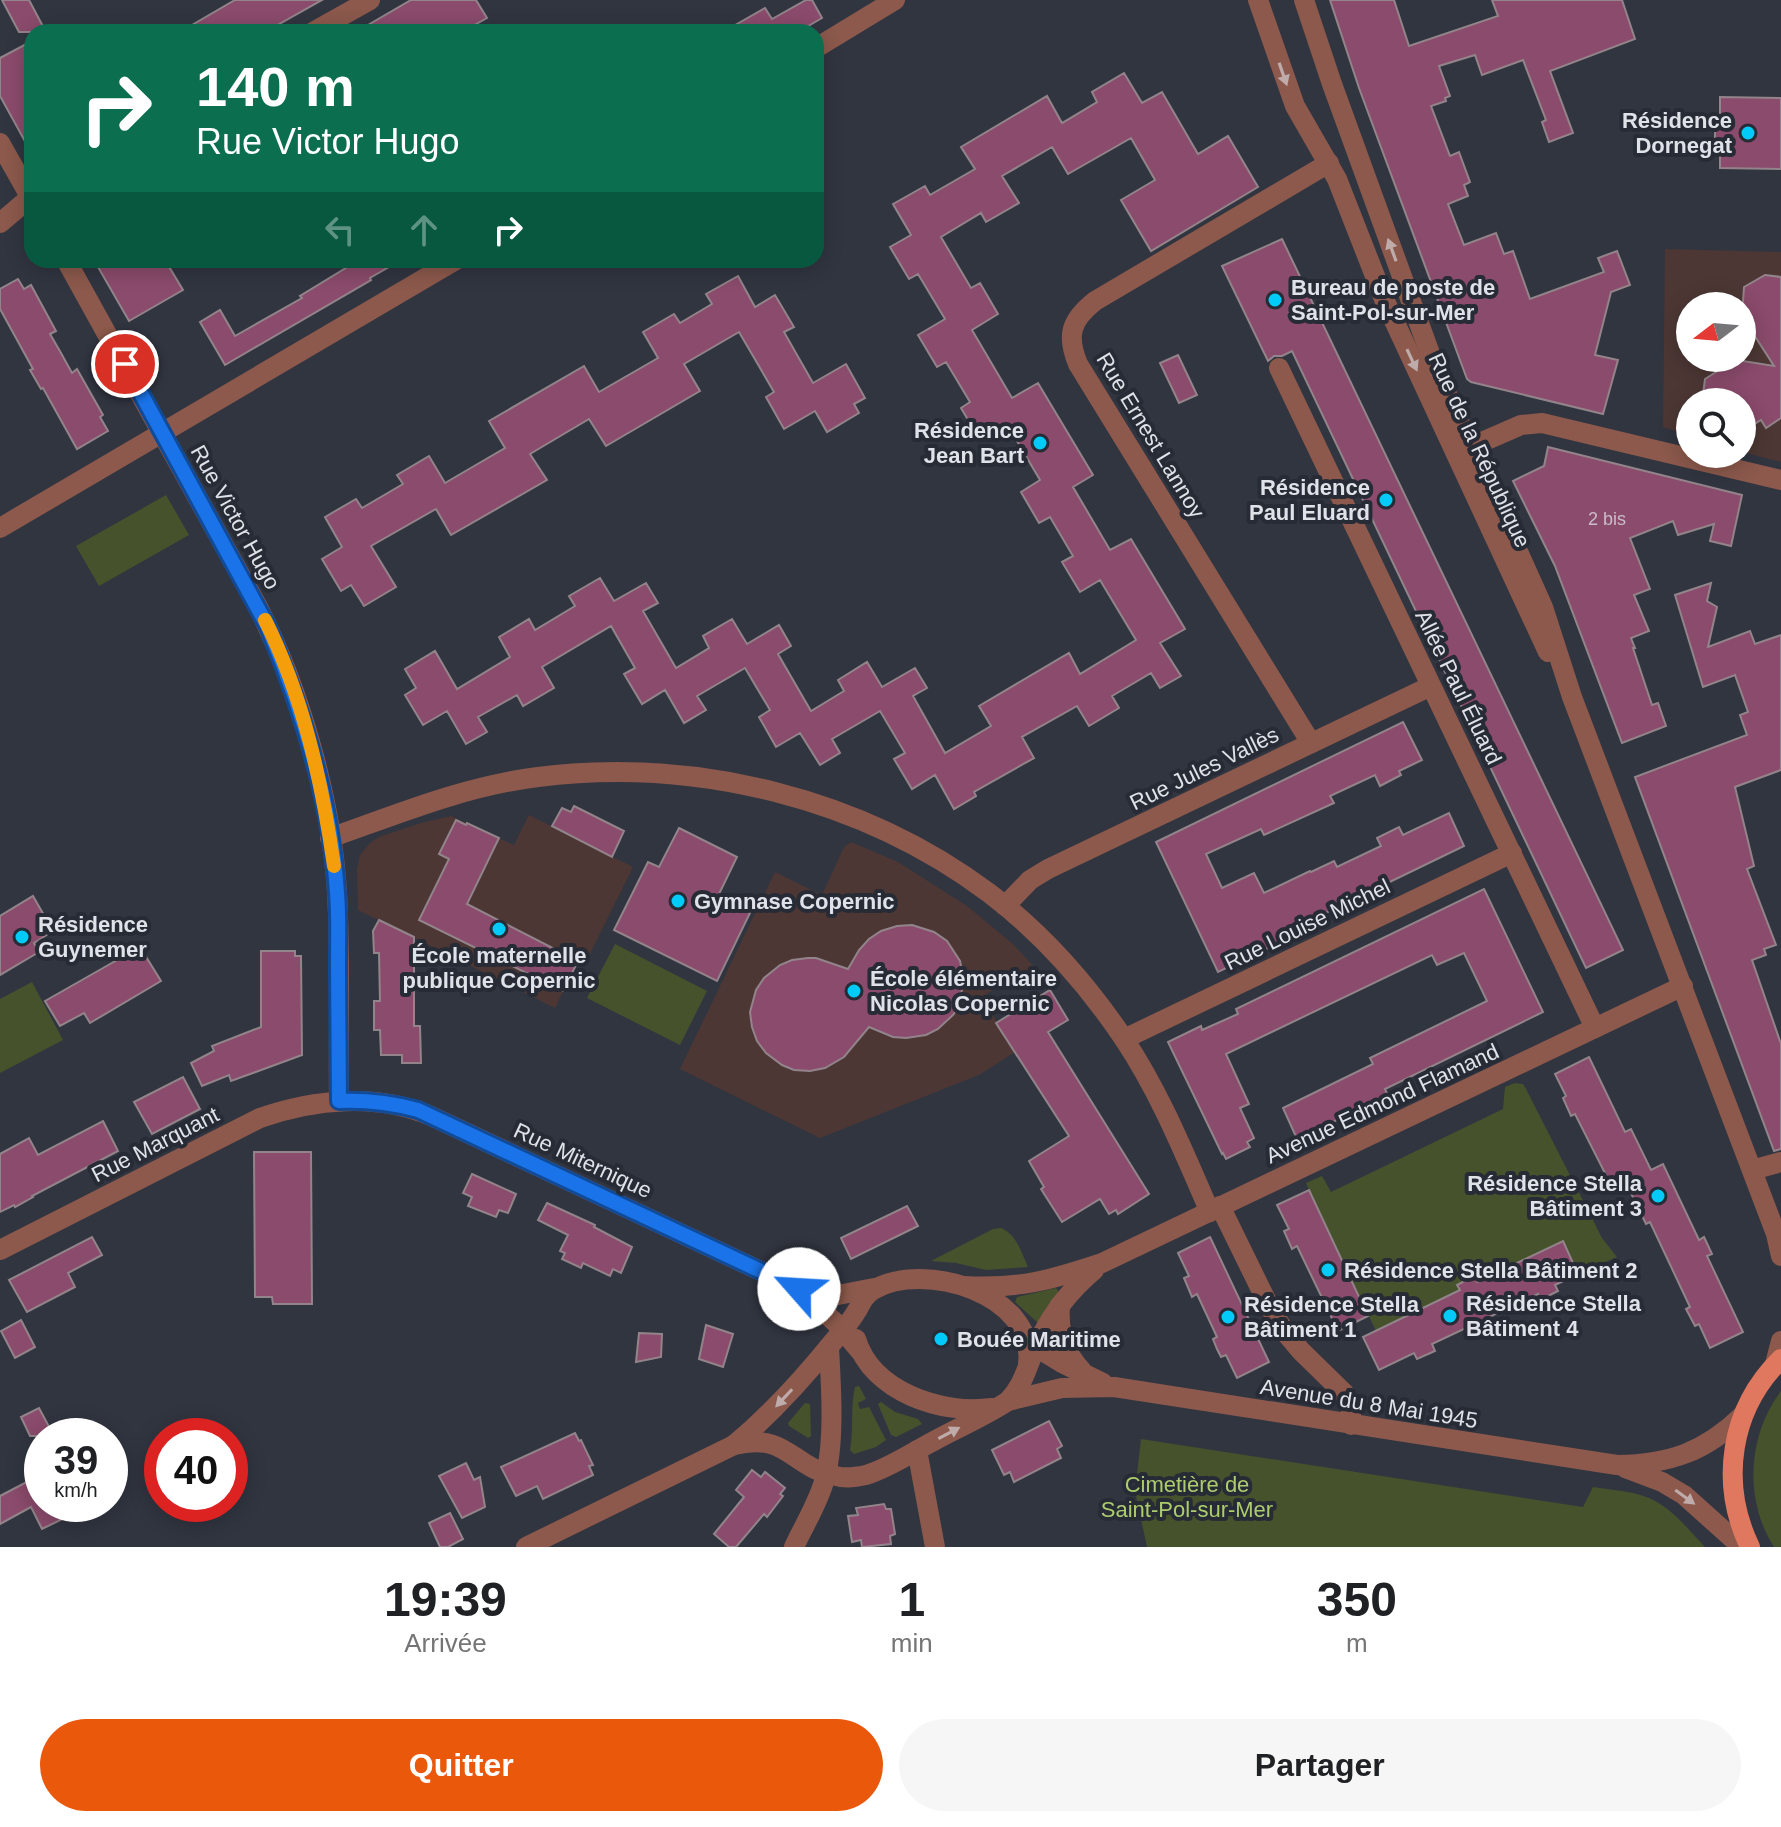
<!DOCTYPE html>
<html lang="fr">
<head>
<meta charset="utf-8">
<style>
	:root { --surface:#fff; --page:#f6f6f6; --text:#202124; --muted:#757577; --accent:#ea580c }
	body { margin:0; font-family:Helvetica,sans-serif; background:var(--page); color:var(--text); height:100vh; display:flex; flex-direction:column; font-size:30px; white-space:nowrap }
	* { box-sizing:border-box; margin:0 }
	p { font-size:26px; color:var(--muted) }
	.icon { flex:none; width:44px; height:44px; fill:none; stroke:currentColor; stroke-width:2; stroke-linecap:round; stroke-linejoin:round }
	.map { position:relative; height:1547px; overflow:hidden }
	.panel { display:flex; flex-direction:column; background:var(--surface); flex:1 }
	.panel>* { flex:none }
	.guide { position:absolute; left:24px; top:24px; width:800px; height:244px; border-radius:24px; box-shadow:0 4px 20px #0003; background:#0b6e4f; color:#fff; overflow:hidden }
	.needle { width:52px; rotate:254deg }
	.controls { position:absolute; left:1676px; top:292px; display:grid; gap:16px }
	.controls a { display:grid; place-items:center; width:80px; height:80px; border-radius:50%; background:var(--surface); box-shadow:0 4px 20px #0003; font-size:40px }
	.speed { position:absolute; left:24px; top:1418px; display:flex; gap:16px; font-size:40px; font-weight:700; text-align:center }
	.speed>* { display:grid; place-content:center; width:104px; height:104px; border-radius:50%; background:var(--surface); box-shadow:0 4px 20px #0003; line-height:1 }
	.speed small { font-size:20px; font-weight:400 }
	.speed .limit { border:12px solid #d22; background:#fff; color:#111 }
	.pin { position:absolute; display:grid; place-items:center; width:68px; height:68px; color:#fff; margin:-34px; border:4px solid #fff; border-radius:50%; box-shadow:0 2px 8px #0007 }
	.me { position:absolute; width:88px; margin:-44px; rotate:296deg; stroke-linejoin:round; filter:drop-shadow(0 0 6px #0008) }
	.turn { display:flex; align-items:center; gap:28px; height:168px; padding:0 40px; font-size:36px }
	.turn .icon { width:104px; height:104px; stroke-width:2.5 }
	.turn b { display:block; font-size:56px; line-height:68px }
	.lanes { display:flex; align-items:center; height:76px; padding:0 40px; background:#0003; justify-content:center; gap:40px; direction:ltr }
	.lanes .off { opacity:.35 }
	.eta { display:flex; justify-content:space-evenly; align-items:center; height:136px; text-align:center }
	.eta b { font-size:48px; font-weight:600; line-height:56px }
	.action { display:flex; gap:16px; margin-top:auto; padding:16px 40px }
	.action a { flex:1; height:92px; border-radius:48px; background:var(--accent); color:#fff; font-size:32px; font-weight:600; line-height:92px; text-align:center }
	.action a+a { background:var(--page); color:var(--text) }
	.map>svg:first-child { display:block }
	.education { fill:#4c3734; fill-rule:evenodd }
	.green { fill:#45522c }
	.building { fill:#8b4b6c; stroke:#92848a; stroke-width:2 }
	.lines { fill:none; stroke-linecap:round; stroke-linejoin:round }
	.minor { stroke:#8c594c; stroke-width:20 }
	.major { stroke:#df785f; stroke-width:20 }
	.oneway { fill:#beabaa }
	.route-casing { stroke:#114b97; stroke-width:20 }
	.route { stroke:#1a73e8; stroke-width:14 }
	.slow { stroke:#f59e0b; stroke-width:14 }
	.poi-dot { fill:#03cbf9; stroke:#272b35; stroke-width:3 }
	.labels { text-anchor:middle; stroke-width:8; stroke-linejoin:round; paint-order:stroke }
	.number-label { font-size:18px; fill:#cabcc9 }
	.poi-label { font-size:22px; font-weight:bold; fill:#dfe2e8; stroke:#272b35; text-anchor:start }
	.street-label { font-size:22px; fill:#dfe2e8; stroke:#272b35 }
	.park-label { font-size:22px; fill:#adcc6e; stroke:#272b35 }
</style>
</head>
<body>
<div class="map">
<svg width="1781" height="1547" viewBox="0 0 1781 1547">
	<rect width="100%" height="100%" fill="#313540"/>
	<!-- education -->
	<g class="education">
		<path d="M1665 249 1781 252V462L1742 452V402H1690V436L1663 427ZM1690 306H1742V358H1690Z"/>
		<path d="M529 815 633 867 585 964 578 961 555 1008 358 910 357 869 360 855 370 843 379 837 421 823 451 816 514 845Z"/>
		<path d="M851 842 898 862 967 906 1013 944 1039 972 1018 986 1005 982 982 997 1015 1052 979 1075 820 1138 680 1069 775 872 822 895 844 847Z"/>
	</g>
	<!-- green -->
	<g class="green">
		<path d="M166 495 189 535 99 586 76 546Z"/>
		<path d="M615 944 707 991 680 1045 587 998Z"/>
		<path d="M32 982 63 1040 0 1073V999Z"/>
		<path d="M1515 1083 1523 1084 1526 1089 1602 1238 1617 1257 1578 1274 1563 1241 1477 1282 1474 1277 1457 1284 1460 1290 1376 1331 1306 1183 1322 1176 1331 1192 1503 1109 1505 1087Z"/>
		<path d="M1001 1228C1017 1235 1021 1252 1028 1267L986 1270 956 1263 931 1261 993 1229Z"/>
		<path d="M1056 1288 1060 1293 1039 1324 1015 1302 1017 1297Z"/>
		<path d="M859 1386 866 1399 858 1403 860 1409 869 1407 886 1440 876 1447 854 1454 850 1450C854 1429 850 1408 855 1387Z"/>
		<path d="M1781 1391V1547H1774C1744 1500 1747 1436 1781 1391Z"/>
		<path d="M881 1402 895 1412 918 1419 922 1424 896 1437 891 1435 878 1404Z"/>
		<path d="M805 1403 810 1404 811 1436 808 1438 789 1426 788 1423Z"/>
		<path d="M1141 1439 1583 1507 1593 1487C1611 1490 1633 1491 1649 1498 1672 1508 1688 1529 1705 1547H1147L1135 1491Z"/>
	</g>
	<!-- building -->
	<g class="building">
		<path d="M2 0H29L46 32H19Z"/>
		<path d="M235 0H322L265 32H180Z"/>
		<path d="M411 0H476L487 18 462 32H356Z"/>
		<path d="M806 0H812L822 18 798 32H723L765 8 772 19Z"/>
		<path d="M1330 0H1394L1409 46 1498 16 1492 0H1622L1635 39 1550 71 1573 133 1549 142 1542 122 1546 120 1523 60 1482 75 1475 55 1439 66 1450 96 1445 98 1446 101 1431 106 1450 156 1459 152 1470 182 1464 185 1468 196 1448 204 1464 245 1496 233 1504 254 1513 251 1530 299 1604 272 1598 258 1617 251 1630 285 1611 292 1595 355 1618 360 1603 414 1471 382 1467 379 1359 88Z"/>
		<path d="M32 41V154L0 96V58Z"/>
		<path d="M1124 73 1142 103 1162 92 1198 154 1228 136 1258 187 1151 251 1121 200 1155 180 1131 138 1068 174 1052 147 1002 176 1019 203 986 222 981 213 941 237 971 288 980 283 998 314 972 330 1012 398 1038 383 1093 475 1073 487 1110 550 1131 539 1185 629 1160 643 1181 676 1160 688 1151 673 1112 696 1119 708 1089 726 1077 706 1022 737 1034 758 974 792 976 796 954 809 935 775 912 789 894 759 905 753 880 711 832 739 840 753 820 765 800 733 776 747 759 717 770 710 745 668 697 696 706 710 684 723 665 690 642 704 624 674 635 668 611 626 542 667 554 688 523 706 517 695 478 717 487 732 466 744 447 711 423 725 405 695 416 688 405 669 435 651 457 689 510 657 499 637 529 619 535 630 575 606 569 596 600 578 614 601 646 583 658 603 643 611 676 668 709 648 703 636 732 619 747 644 779 625 791 646 778 654 811 711 844 691 838 680 867 662 882 687 915 668 927 688 913 696 945 753 991 726 979 706 1069 653 1080 674 1136 640 1100 580 1080 592 1062 562 1073 556 1050 517 1039 523 1021 492 1040 480 1007 424 980 440 961 408 970 402 946 362 937 367 918 335 945 319 918 274 909 279 890 247 911 235 893 204 925 186 930 195 975 169 961 147 1047 96 1062 123 1097 102 1092 92Z"/>
		<path d="M1720 97 1781 98V169L1720 168V147H1715V119H1720Z"/>
		<path d="M1282 239 1623 950 1586 968 1292 351 1282 356H1274L1268 361 1222 266Z"/>
		<path d="M94 260H165L183 290 129 321Z"/>
		<path d="M359 260H401L370 278 371 280 225 365 200 322 220 310 235 336 302 298 300 296Z"/>
		<path d="M1765 275 1781 277V418L1766 428 1761 420 1742 432V402H1702L1705 379 1716 372 1708 358H1724L1774 366 1742 316 1744 287Z"/>
		<path d="M738 276 755 307 775 295 794 327 784 332 813 383 846 364 865 398 854 404 859 413 827 432 815 411 784 429 766 397 774 392 739 332 684 364 700 391 606 446 589 419 530 454 547 480 451 535 436 509 371 546 396 587 364 606 351 585 341 591 322 559 342 547 325 517 356 499 362 508 403 484 397 475 429 456 445 483 505 448 489 421 584 366 599 392 658 358 643 332 674 314 680 323 712 304 706 294Z"/>
		<path d="M18 279 24 289 31 285 56 331 50 334 61 353 72 373 77 369 103 415 100 417 108 431 77 449 43 388 41 389 30 370 33 369 0 309V289Z"/>
		<path d="M1178 355 1197 395 1179 403 1160 363Z"/>
		<path d="M1548 447 1742 495 1731 546 1710 541 1714 524 1678 535 1673 521 1630 538 1650 589 1634 595 1649 631 1631 638 1635 648H1633L1652 705 1658 703 1666 726 1622 743 1555 566 1513 481 1544 466Z"/>
		<path d="M1711 583 1707 601 1717 607 1708 647 1750 631 1755 644 1781 635V770L1735 787 1754 866 1747 869 1776 945 1764 949 1766 955 1752 960 1781 1044V1149L1774 1151 1635 777 1747 735 1740 715 1748 712 1735 675 1703 687 1675 595Z"/>
		<path d="M1403 722 1422 760 1399 771 1401 775 1380 786 1375 775 1330 796 1334 803 1264 835 1261 829 1206 854 1222 888 1254 873 1264 893 1310 871 1311 872 1334 861 1337 867 1381 846 1377 838 1399 827 1403 835 1449 813 1464 846 1305 923 1308 929 1218 972 1156 842Z"/>
		<path d="M574 806 624 831 612 857 552 826 562 808 571 812Z"/>
		<path d="M456 820 466 825 467 823 499 838 467 904 578 961 563 991 419 920 449 859 439 854Z"/>
		<path d="M679 828 737 857 718 896 750 913 717 981 614 930 648 862 659 867Z"/>
		<path d="M1484 889 1543 1012 1385 1089 1388 1096 1297 1139 1283 1108 1373 1064 1370 1058 1487 1001 1464 953 1437 965 1432 955 1226 1054 1249 1104 1240 1108 1254 1138 1247 1142 1250 1147 1226 1159 1223 1153 1222 1154 1168 1042 1201 1026 1202 1030 1238 1014 1236 1009Z"/>
		<path d="M33 896 53 931 34 943 39 952 0 975V916Z"/>
		<path d="M379 920 414 937V1026H420L421 1063H402V1055H381L380 1030H374V1001H380L379 953H374L373 931Z"/>
		<path d="M912 925 934 932 947 941 960 961 963 976 961 999 954 1014 938 1029 926 1035 906 1038 893 1037 869 1027 844 1057 825 1068 810 1071 794 1070 782 1065 766 1053 757 1041 752 1027 750 1012 756 990 764 978 780 965 792 960 808 958H816L848 969 859 950 869 939 881 931 897 926Z"/>
		<path d="M140 947 161 981 90 1023 84 1013 60 1026 45 1001Z"/>
		<path d="M261 951H295V956H301L302 1055 231 1081 229 1075 202 1086 191 1063 214 1051 212 1046 261 1027Z"/>
		<path d="M1050 990 1068 1020 1048 1032 1149 1194 1118 1214 1116 1210 1109 1214 1100 1199 1062 1222 1041 1189 1044 1187 1029 1161 1069 1136 996 1023Z"/>
		<path d="M1589 1057 1625 1132 1631 1129 1651 1170 1663 1164 1699 1240 1704 1237 1712 1254 1707 1256 1743 1332 1710 1348 1699 1324 1695 1326 1686 1309 1690 1307 1650 1222 1646 1224 1626 1183 1613 1189 1575 1114 1571 1116 1563 1098 1566 1096 1555 1074Z"/>
		<path d="M183 1077 200 1109 152 1134 134 1102Z"/>
		<path d="M103 1121 118 1151 32 1196 33 1197 15 1207 14 1205 0 1212V1154L29 1138 38 1155Z"/>
		<path d="M254 1152H311L312 1304H273L272 1297H255Z"/>
		<path d="M472 1174 516 1194 508 1213 499 1210 496 1217 468 1206 472 1197 463 1193Z"/>
		<path d="M1309 1190 1368 1316 1338 1331 1297 1246 1292 1249 1284 1231 1289 1229 1277 1205Z"/>
		<path d="M547 1203 595 1225 594 1227 632 1247 621 1273 613 1269 610 1276 583 1263 581 1268 562 1259 565 1253 560 1251 568 1235 538 1220Z"/>
		<path d="M907 1206 918 1226 851 1259 841 1238Z"/>
		<path d="M92 1237 102 1255 68 1273 75 1287 27 1312 9 1280Z"/>
		<path d="M1210 1237 1269 1362 1237 1378 1226 1355 1221 1357 1217 1349 1213 1339 1217 1337 1197 1294 1192 1297 1184 1278 1189 1276 1178 1253Z"/>
		<path d="M1563 1241 1578 1274 1555 1285 1558 1291 1540 1300 1538 1294 1432 1344 1435 1351 1417 1359 1414 1353 1379 1370 1363 1337 1460 1290 1457 1285 1474 1276 1477 1282Z"/>
		<path d="M21 1320 35 1347 15 1358 1 1331Z"/>
		<path d="M706 1325 733 1334 723 1367 699 1359Z"/>
		<path d="M639 1333 662 1334 661 1357 636 1362Z"/>
		<path d="M39 1408 54 1436H30L21 1417Z"/>
		<path d="M1049 1421 1062 1446 1057 1449 1061 1458 1014 1482 1010 1472 1004 1475 992 1450Z"/>
		<path d="M575 1433 579 1441 581 1440 593 1465 589 1466 593 1475 543 1499 537 1486 516 1496 501 1467Z"/>
		<path d="M466 1463 474 1480 480 1477 485 1507 462 1518 439 1476Z"/>
		<path d="M752 1470 761 1477 765 1472 785 1488 780 1494 783 1496 767 1517 764 1514 736 1547H729L714 1534 744 1497 736 1490Z"/>
		<path d="M42 1474V1502L38 1504H93L42 1529 31 1507 0 1524V1496Z"/>
		<path d="M884 1504 886 1509H891L895 1534 890 1536 891 1544 862 1547 861 1540 852 1542 848 1516 858 1515 856 1508Z"/>
		<path d="M450 1513 463 1539 448 1547H440L429 1523Z"/>
	</g>
	<g class="lines">
		<!-- minor -->
		<g class="minor">
			<path d="M1258 0 1295 106 1337 179 1384 299 1548 652"/>
			<path d="M1304 0 1332 84 1436 370 1543 607 1572 697 1776 1234 1781 1256"/>
			<path d="M313 32 370 0"/>
			<path d="M816 48 895 0"/>
			<path d="M0 143 32 200"/>
			<path d="M0 223 32 196"/>
			<path d="M66 260 258 607C300 690 332 801 337 893 341 962 338 1032 339 1101"/>
			<path d="M1279 368 1595 1028"/>
			<path d="M1459 452 1521 425 1542 423 1781 480"/>
			<path d="M0 528 456 260"/>
			<path d="M1311 743 1078 364C1066 335 1071 320 1095 301L1329 163"/>
			<path d="M330 838C398 814 465 786 538 777 695 757 862 798 989 893 1042 933 1087 984 1124 1039 1160 1093 1184 1153 1210 1212"/>
			<path d="M1005 906 1030 880 1048 869 1431 686"/>
			<path d="M1124 1039 1512 853"/>
			<path d="M1752 1170 1781 1162"/>
			<path d="M1220 1206 1269 1306 1285 1332 1301 1351 1344 1393 1351 1407V1425"/>
			<path d="M0 1250 260 1118C315 1099 376 1093 431 1116L799 1289 838 1325 861 1352"/>
			<path d="M964 1286C1020 1289 1051 1280 1102 1263L1683 986"/>
			<path d="M803 1290 838 1295 874 1288"/>
			<path d="M1060 1305C1058 1331 1064 1352 1082 1371"/>
			<path d="M856 1339C872 1392 942 1415 992 1408"/>
			<path d="M1026 1341 1062 1363 1103 1383"/>
			<path d="M1775 1364 1781 1341"/>
			<path d="M1008 1401 1062 1388 1114 1387 1617 1465C1670 1464 1705 1452 1743 1415"/>
			<path d="M734 1445C770 1415 802 1380 832 1343 841 1333 851 1321 858 1309 862 1301 865 1295 873 1290 923 1260 1037 1294 1028 1364"/>
			<path d="M917 1450 935 1547"/>
			<path d="M1625 1468 1662 1482 1684 1495 1742 1547"/>
			<path d="M526 1547 734 1445C788 1432 790 1467 836 1476 846 1479 856 1477 866 1475 889 1468 911 1453 932 1442 957 1428 984 1417 1008 1401 1024 1385 1027 1365 1037 1345 1050 1316 1070 1290 1094 1270"/>
			<path d="M794 1547C804 1525 819 1502 825 1478 835 1442 831 1385 829 1347"/>
		</g>
		<!-- major -->
		<path class="major" d="M1750 1547C1719 1483 1730 1409 1781 1359"/>
	</g>
	<!-- one-way arrows -->
	<defs><path id="oneway-solid" d="M-6-.8H1V-3.2L6.5 0L1 3.2V.8H-6Z" transform="scale(2)"/></defs>
	<g class="oneway">
		<use href="#oneway-solid" transform="translate(1283 74) rotate(71)"/>
		<use href="#oneway-solid" transform="translate(1392 250) rotate(-110)"/>
		<use href="#oneway-solid" transform="translate(1412 360) rotate(65)"/>
		<use href="#oneway-solid" transform="translate(784 1398) rotate(133)"/>
		<use href="#oneway-solid" transform="translate(949 1433) rotate(-28)"/>
		<use href="#oneway-solid" transform="translate(1685 1497) rotate(36)"/>
	</g>
	<g class="lines">
		<!-- route casing -->
		<g class="route-casing">
			<path id="route" d="M125 364 268 627C303 711 331 801 337 893 339 917 338 942 338 966 338 1011 339 1056 339 1101 366 1100 392 1103 418 1110L799 1289"/>
		</g>
		<!-- route -->
		<use href="#route" class="route"/>
		<!-- slow -->
		<path class="slow" d="M265 620C303 696 322 782 334 866"/>
	</g>
	<!-- markers -->
	<g class="poi-dot">
		<circle cx="1748" cy="133" r="8"/>
		<circle cx="1275" cy="300" r="8"/>
		<circle cx="1040" cy="443" r="8"/>
		<circle cx="1386" cy="500" r="8"/>
		<circle cx="678" cy="901" r="8"/>
		<circle cx="499" cy="929" r="8"/>
		<circle cx="22" cy="937" r="8"/>
		<circle cx="854" cy="991" r="8"/>
		<circle cx="1658" cy="1196" r="8"/>
		<circle cx="1328" cy="1270" r="8"/>
		<circle cx="1450" cy="1316" r="8"/>
		<circle cx="1228" cy="1317" r="8"/>
		<circle cx="941" cy="1339" r="8"/>
	</g>
	<g class="labels">
		<!-- number labels -->
		<g class="number-label">
			<text x="1607" y="525">2 bis</text>
		</g>
		<!-- poi labels -->
		<g class="poi-label">
			<text x="1732" y="128" text-anchor="end">Résidence<tspan x="1732" dy="25">Dornegat</tspan></text>
			<text x="1291" y="295">Bureau de poste de<tspan x="1291" dy="25">Saint-Pol-sur-Mer</tspan></text>
			<text x="1024" y="438" text-anchor="end">Résidence<tspan x="1024" dy="25">Jean Bart</tspan></text>
			<text x="1370" y="495" text-anchor="end">Résidence<tspan x="1370" dy="25">Paul Eluard</tspan></text>
			<text x="694" y="909">Gymnase Copernic</text>
			<text x="38" y="932">Résidence<tspan x="38" dy="25">Guynemer</tspan></text>
			<text x="499" y="963" text-anchor="middle">École maternelle<tspan x="499" dy="25">publique Copernic</tspan></text>
			<text x="870" y="986">École élémentaire<tspan x="870" dy="25">Nicolas Copernic</tspan></text>
			<text x="1642" y="1191" text-anchor="end">Résidence Stella<tspan x="1642" dy="25">Bâtiment 3</tspan></text>
			<text x="1344" y="1278">Résidence Stella Bâtiment 2</text>
			<text x="1466" y="1311">Résidence Stella<tspan x="1466" dy="25">Bâtiment 4</tspan></text>
			<text x="1244" y="1312">Résidence Stella<tspan x="1244" dy="25">Bâtiment 1</tspan></text>
			<text x="957" y="1347">Bouée Maritime</text>
		</g>
		<!-- street labels -->
		<g class="street-label">
			<text transform="translate(1151 435) rotate(59)" y="8">Rue Ernest Lannoy</text>
			<text transform="translate(1480 450) rotate(65)" y="8">Rue de la République</text>
			<text transform="translate(236 517) rotate(61)" y="8">Rue Victor Hugo</text>
			<text transform="translate(1459 687) rotate(64)" y="8">Allée Paul Éluard</text>
			<text transform="translate(1204 768) rotate(-26)" y="8">Rue Jules Vallès</text>
			<text transform="translate(1307 924) rotate(-26)" y="8">Rue Louise Michel</text>
			<text transform="translate(1382 1103) rotate(-25)" y="8">Avenue Edmond Flamand</text>
			<text transform="translate(155 1144) rotate(-27)" y="8">Rue Marquant</text>
			<text transform="translate(583 1160) rotate(25)" y="8">Rue Miternique</text>
			<text transform="translate(1369 1403) rotate(9)" y="8">Avenue du 8 Mai 1945</text>
		</g>
		<!-- park labels -->
		<g class="park-label">
			<text x="1187" y="1492">Cimetière de<tspan x="1187" dy="25">Saint-Pol-sur-Mer</tspan></text>
		</g>
	</g>
</svg>
<div class="controls">
<a><svg class="needle" viewBox="-14 -14 28 28"><path d="M0-13l5 13h-10z" fill="#e53935"/><path d="M0 13l5-13h-10z" fill="#757577"/></svg></a>
<a><svg class="icon" aria-label="search" viewBox="0 0 24 24"><circle cx="10" cy="10" r="6"/><path d="M15 15l6 6"/></svg></a>
</div>
<div class="speed"><div>39<small>km/h</small></div><div class="limit">40</div></div>
<div class="pin" style="left:125px;top:364px;background:#d93025"><svg class="icon" aria-label="arrive" viewBox="0 0 24 24"><path d="M6 21V4h12l-3 4 3 4H6"/></svg></div>
<svg class="me" style="left:799px;top:1289px" viewBox="-20 -20 40 40"><circle r="19" fill="#fff"/><path d="M0-13L10 11 0 6-10 11z" fill="#1a73e8"/></svg>
<div class="guide">
<div class="turn"><svg class="icon" aria-label="right" viewBox="0 0 24 24"><path d="M7 20v-9h11M14 6l5 5-5 5"/></svg><div><b>140 m</b>Rue Victor Hugo</div></div>
<div class="lanes"><svg class="icon off" aria-label="left" viewBox="0 0 24 24"><path d="M17 20v-9H6M10 6l-5 5 5 5"/></svg><svg class="icon off" aria-label="ahead" viewBox="0 0 24 24"><path d="M12 20V5M6 11l6-6 6 6"/></svg><svg class="icon" aria-label="right" viewBox="0 0 24 24"><path d="M7 20v-9h11M14 6l5 5-5 5"/></svg></div>
</div>
</div>
<section class="panel">
<div class="eta">
<div><b>19:39</b><p>Arrivée</p></div>
<div><b>1</b><p>min</p></div>
<div><b>350</b><p>m</p></div>
</div>
<div class="action"><a>Quitter</a><a>Partager</a></div>
</section>
</body>
</html>
